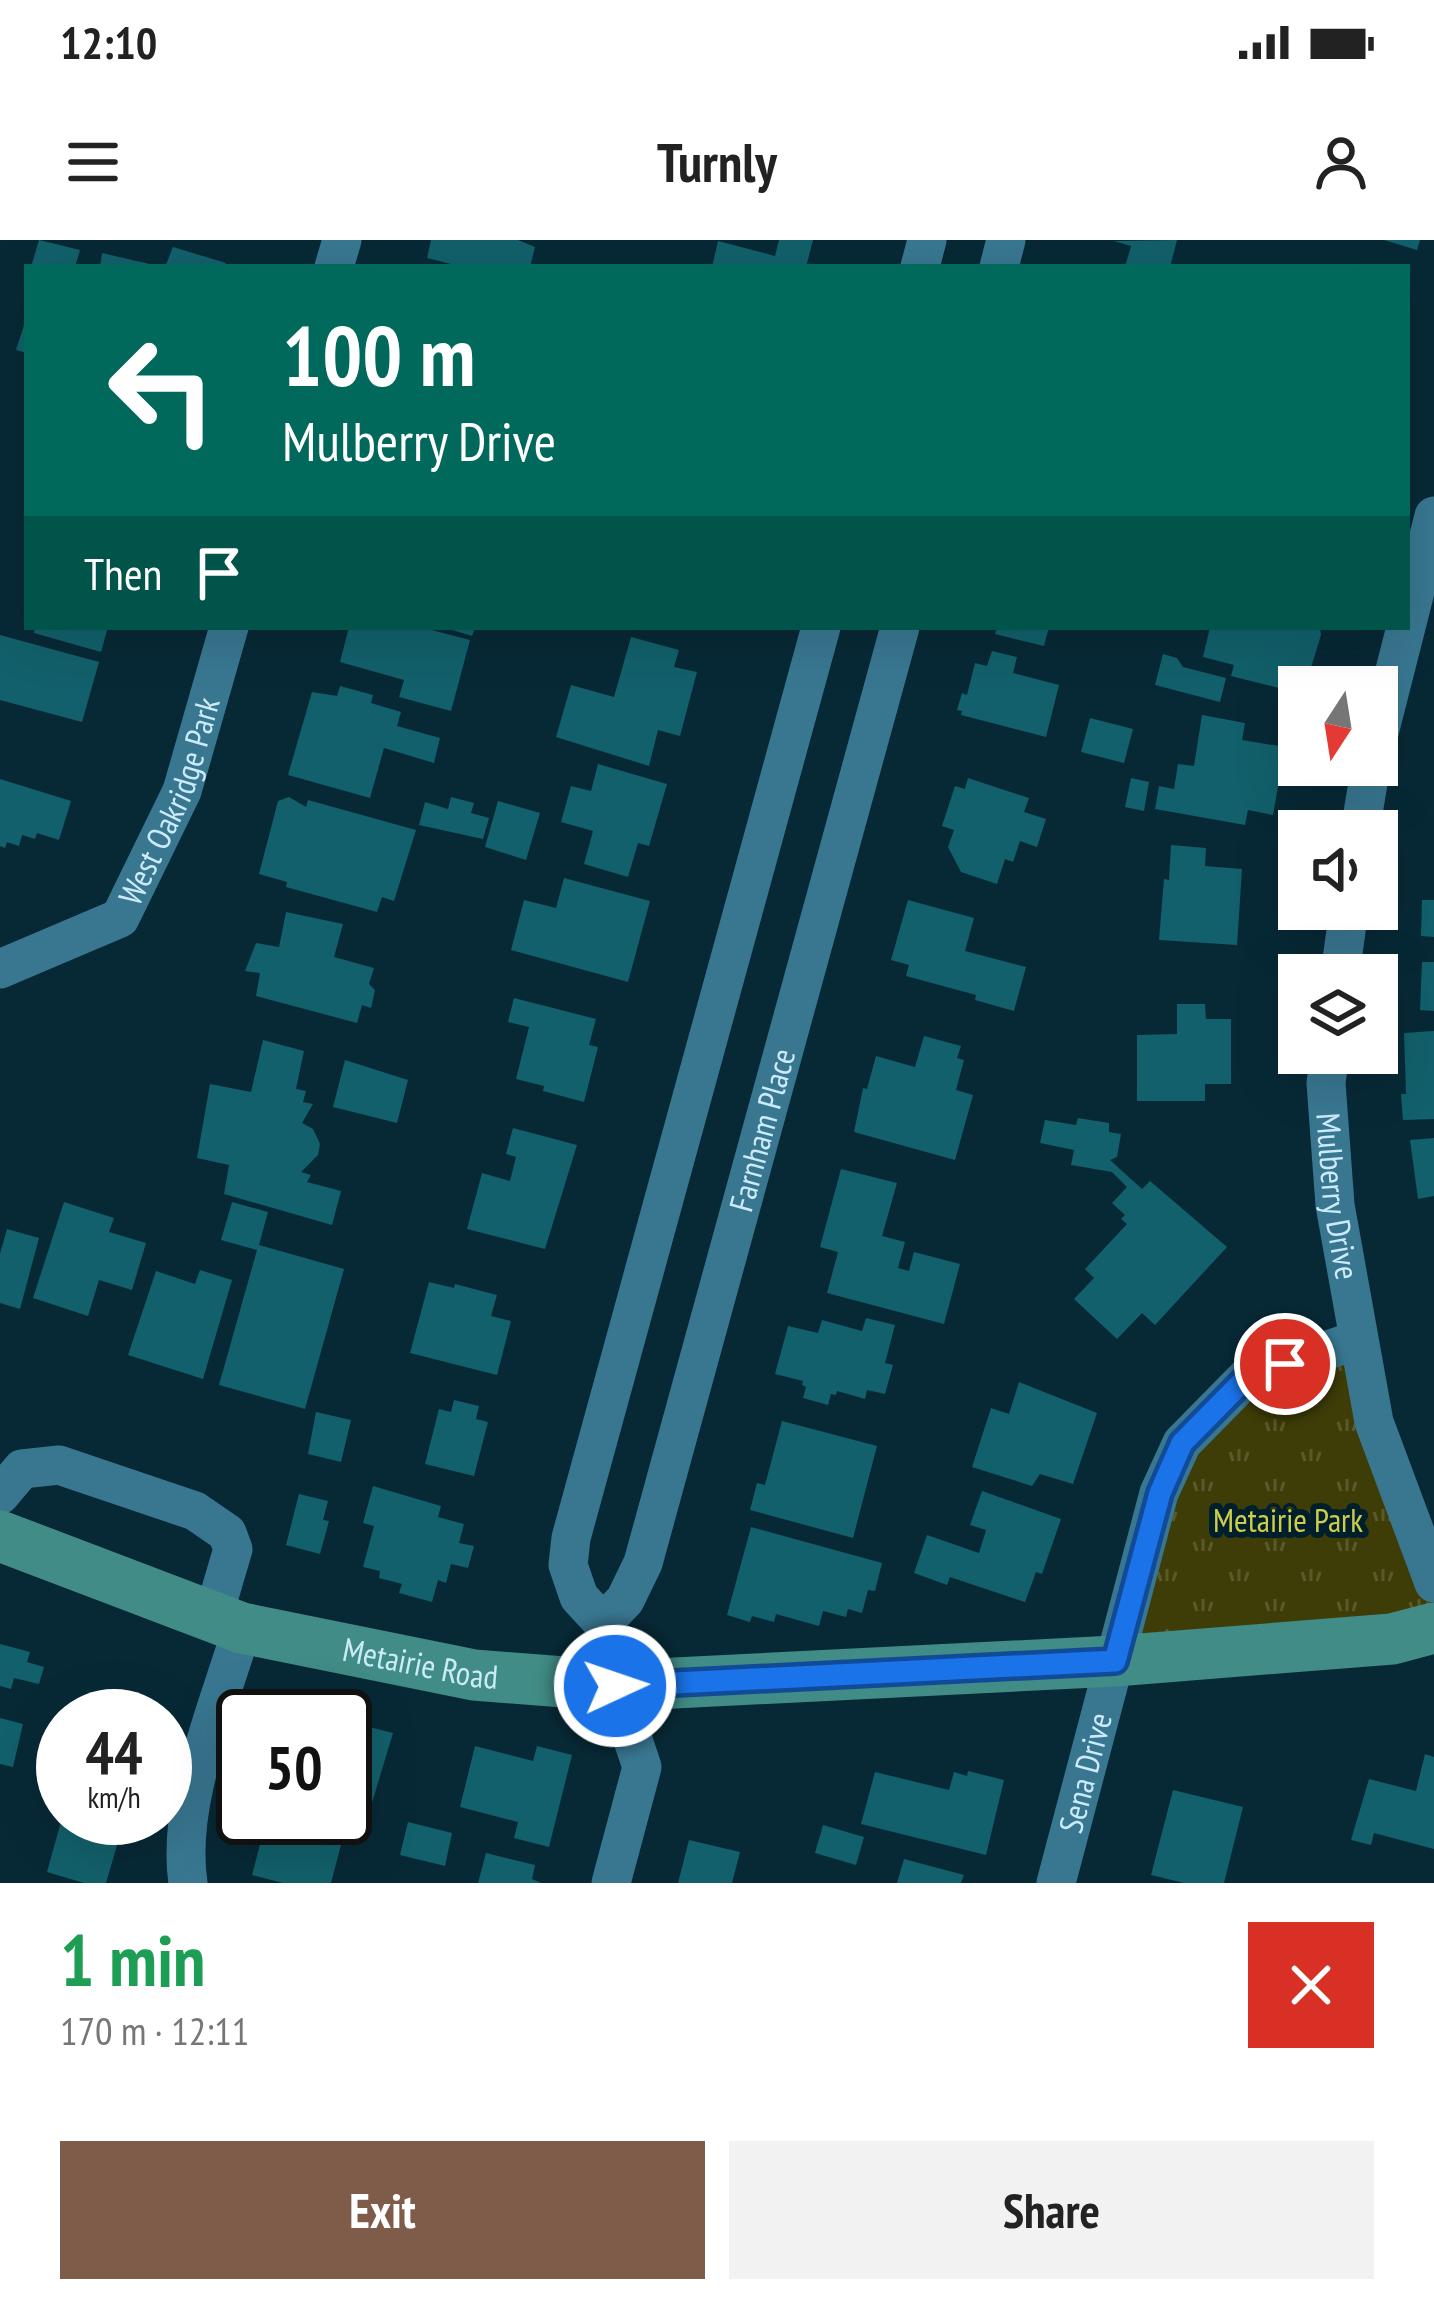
<!DOCTYPE html>
<html lang="en">
<head>
<meta charset="utf-8">
<style>
	:root { --surface:#fff; --page:#f2f2f2; --text:#222; --muted:#767676; --accent:#7f5c49 }
	body { margin:0; font-family:"PT Sans Narrow",sans-serif; background:var(--page); color:var(--text); height:100vh; display:flex; flex-direction:column; font-size:45px; white-space:nowrap }
	* { box-sizing:border-box; margin:0 }
	p { font-size:39px; color:var(--muted) }
	.icon { flex:none; width:66px; height:66px; fill:none; stroke:currentColor; stroke-width:2; stroke-linecap:round; stroke-linejoin:round }
	.map { position:relative; height:1643px; overflow:hidden }
	.sheet { display:flex; flex-direction:column; background:var(--surface); flex:1 }
	.sheet>* { flex:none }
	.guide { position:absolute; left:24px; top:24px; width:1386px; height:366px; border-radius:0px; box-shadow:0 12px 48px #0002; background:#00695c; color:#fff; overflow:hidden }
	.needle { width:78px; rotate:192deg }
	.tools { position:absolute; left:1278px; top:426px; display:grid; gap:24px }
	.tools a { display:grid; place-items:center; width:120px; height:120px; border-radius:0px; background:var(--surface); box-shadow:0 12px 48px #0002; font-size:60px }
	.speed { position:absolute; left:36px; top:1449px; display:flex; gap:24px; font-size:60px; font-weight:700; text-align:center }
	.speed>* { display:grid; place-content:center; width:156px; height:156px; border-radius:50%; background:var(--surface); box-shadow:0 12px 48px #0002; line-height:1 }
	.speed small { font-size:30px; font-weight:400 }
	.speed .limit { border:6px solid #111; border-radius:18px; background:#fff; color:#111 }
	.pin { position:absolute; display:grid; place-items:center; width:102px; height:102px; color:#fff; margin:-51px; border:6px solid #fff; border-radius:50%; box-shadow:0 3px 12px #0007 }
	.me { position:absolute; width:132px; margin:-66px; rotate:87deg; stroke-linejoin:round; filter:drop-shadow(0 0 9px #0008) }
	.turn { display:flex; align-items:center; gap:42px; height:252px; padding:0 60px; font-size:54px }
	.turn .icon { width:156px; height:156px; stroke-width:2.5 }
	.turn b { display:block; font-size:84px; line-height:102px }
	.then { display:flex; align-items:center; height:114px; padding:0 60px; background:#0003; gap:24px; font-size:45px }
	.round { display:grid; place-items:center; flex:none; width:126px; height:126px; border-radius:0px; background:var(--page) }
	.headline { display:flex; align-items:center; justify-content:space-between; height:204px; padding:0 60px }
	h1 { font-size:72px; font-weight:700; line-height:90px; color:#1e9e55 }
	.action { display:flex; gap:24px; margin-top:auto; padding:24px 60px }
	.action a { flex:1; height:138px; border-radius:0px; background:var(--accent); color:#fff; font-size:48px; font-weight:700; line-height:138px; text-align:center }
	.action a+a { background:var(--page); color:var(--text) }
	.status { display:flex; justify-content:space-between; align-items:center; height:84px; padding:0 60px; background:var(--surface); direction:ltr }
	.status svg { height:33px; fill:currentColor }
	header { display:flex; justify-content:space-between; align-items:center; height:156px; padding:0 60px; background:var(--surface); font-size:54px; font-weight:700 }
	.map>svg:first-child { display:block }
	.grass { fill:url(#grass-tufts) }
	.building { fill:#12606b }
	.lines { fill:none; stroke-linecap:round; stroke-linejoin:round }
	.minor { stroke:#397791; stroke-width:39 }
	.major { stroke:#418c86; stroke-width:51 }
	.route-casing { stroke:#114b97; stroke-width:30 }
	.route { stroke:#1a73e8; stroke-width:21 }
	.labels { text-anchor:middle; stroke-width:12; stroke-linejoin:round; paint-order:stroke }
	.street-label { font-size:33px; fill:#ccebfa; stroke:#001f2c }
	.park-label { font-size:33px; fill:#cecc49; stroke:#001f2c }
</style>
</head>
<body>
<div class="status"><b>12:10</b><svg viewBox="0 0 49 12"><path d="M0 12V9h3v3zM5 12V6h3v6zM10 12V3h3v9zM15 12V0h3v12zM26 1h20v11H26zM47 4h2v5h-2z"/></svg></div>
<header><svg class="icon" aria-label="menu" viewBox="0 0 24 24"><path d="M4 6h16M4 12h16M4 18h16"/></svg>Turnly<svg class="icon" aria-label="person" viewBox="0 0 24 24"><circle cx="12" cy="8" r="4"/><path d="M4 21q1-7 8-7t8 7"/></svg></header>
<div class="map">
<svg width="1434" height="1643" viewBox="0 0 1434 1643">
	<defs>
		<pattern id="grass-tufts" width="24" height="20" patternUnits="userSpaceOnUse" patternTransform="scale(3)"><rect width="24" height="20" fill="#3e3d07"/><path d="M3 7l-1-3M5 7V3M7 7l1-3M15 17l-1-3M17 17v-4M19 17l1-3" fill="none" stroke="#59592c"/></pattern>
	</defs>
	<rect width="100%" height="100%" fill="#072936"/>
	<!-- grass -->
	<path class="grass" d="M1358 1100 1434 1336V1386L1115 1421 1176 1218 1248 1136Z"/>
	<!-- building -->
	<g class="building">
		<path d="M39 0 80 10 75 27H31Z"/>
		<path d="M431 0H518L535 7 530 27H463L427 18Z"/>
		<path d="M779 0H813L806 27H712L718 1 775 16Z"/>
		<path d="M1177 0 1170 27H1125L1131 6 1114 1Z"/>
		<path d="M1384 0H1420L1417 10Z"/>
		<path d="M173 7 226 23 224 27H165Z"/>
		<path d="M102 13 154 25V27H100Z"/>
		<path d="M26 79H27V113L16 110Z"/>
		<path d="M35 387H108L101 412 34 393Z"/>
		<path d="M349 387H420L470 400 451 471 399 457 404 440 340 422Z"/>
		<path d="M442 387H475L472 396Z"/>
		<path d="M997 387H1049L1044 406 995 394Z"/>
		<path d="M1210 387H1320L1321 395 1305 447H1299V453L1231 436 1234 425 1203 417Z"/>
		<path d="M0 395 99 422 82 482 0 460Z"/>
		<path d="M631 397 679 410 674 427 697 432 680 496 658 490 649 526 556 497 571 445 614 457Z"/>
		<path d="M992 411 1017 417 1013 433 1059 445 1046 497 961 475 962 471 957 470 962 453 967 455 975 423 987 426Z"/>
		<path d="M1163 414 1177 418 1183 427 1226 438 1220 462 1155 445Z"/>
		<path d="M340 446 373 455 371 463 401 472 397 486 440 498 434 523 384 508 370 558 288 535 312 452 337 456Z"/>
		<path d="M1202 475 1245 483 1242 500 1285 507 1273 575 1248 570 1245 585 1155 569 1159 546 1174 549 1178 524 1194 526Z"/>
		<path d="M1090 478 1133 489 1124 523 1081 512Z"/>
		<path d="M598 524 667 544 649 606 638 603 628 637 584 624 593 591 561 582 571 546 591 551Z"/>
		<path d="M968 538 1029 558 1024 572 1046 579 1037 607 1020 601 1013 622 1005 619 997 644 961 632 948 607 954 590 942 586 955 546 965 549Z"/>
		<path d="M1131 538 1149 542 1144 571 1125 567Z"/>
		<path d="M0 539 71 561 59 600 37 593 35 599 22 595 19 606 7 602 5 608 0 606Z"/>
		<path d="M289 557 306 567 308 560 416 590 394 661 382 657 377 672 286 647 287 642 259 634 278 561Z"/>
		<path d="M451 557 474 563 471 573 489 578 483 599 419 585 425 562 448 569Z"/>
		<path d="M498 561 540 573 526 620 485 607Z"/>
		<path d="M1171 605 1206 608 1205 626 1242 629 1237 705 1159 700 1164 639 1169 640Z"/>
		<path d="M564 638 650 661 628 742 511 710 524 660 556 668Z"/>
		<path d="M908 660 974 678 965 711 1026 727 1014 771 975 760 976 755 906 736 909 725 891 720Z"/>
		<path d="M1422 660H1434V697L1421 696Z"/>
		<path d="M286 672 343 684 334 717 374 728 369 744 375 750 371 768 362 765 357 783 256 756 260 733 245 731 256 703 279 707Z"/>
		<path d="M1422 722H1434V771L1420 770Z"/>
		<path d="M514 758 596 779 589 805 598 807 584 862 543 851 544 846 516 839 529 787 508 782Z"/>
		<path d="M1177 764H1205L1206 779H1231V844H1205V861H1137V795L1177 794Z"/>
		<path d="M1434 791V879L1403 880 1401 854H1406L1404 793Z"/>
		<path d="M924 796 961 806 957 818 964 820 956 850 973 855 955 920 854 892 863 848 867 849 876 816 915 827Z"/>
		<path d="M263 800 304 811 296 849 306 851 303 862 313 864 302 883 313 889 320 904 318 915 301 932 311 935 307 942 341 951 332 985 224 954 229 925 197 918 210 844 251 852Z"/>
		<path d="M345 820 408 840 397 883 333 867Z"/>
		<path d="M1078 878 1109 883V892L1121 894 1117 917 1110 920 1142 949 1150 941 1227 1007 1155 1085 1142 1073 1117 1099 1074 1059 1094 1038 1085 1029 1127 984 1121 979 1125 975 1112 963 1127 947 1112 932 1071 925 1074 910 1040 903 1045 880 1076 885Z"/>
		<path d="M513 888 577 905 545 1009 467 989 482 933 510 941 516 917 506 914Z"/>
		<path d="M1434 898V956L1418 959 1410 900Z"/>
		<path d="M841 929 897 943 882 996 905 1002 898 1028 909 1031 914 1012 960 1024 944 1084 827 1053 838 1012 820 1007Z"/>
		<path d="M64 962 114 978 109 992 146 1003 132 1050 99 1040 88 1076 33 1058Z"/>
		<path d="M232 962 268 972 259 1005 344 1029 305 1169 219 1145 257 1010 221 1000Z"/>
		<path d="M7 989 39 998 20 1069 0 1063V1014Z"/>
		<path d="M200 1030 232 1040 203 1139 128 1115 156 1031 195 1044Z"/>
		<path d="M429 1042 454 1048 455 1044 497 1055 491 1076 511 1081 497 1135 410 1113Z"/>
		<path d="M866 1078 895 1085 885 1123 893 1125 885 1154 867 1150 865 1159 837 1151 836 1155 831 1154 828 1165 803 1158 806 1147 802 1145 803 1141 775 1134 788 1086 818 1093 822 1080 862 1091Z"/>
		<path d="M1019 1142 1097 1173 1073 1244 1040 1234 1032 1246 972 1227 991 1168 1009 1174Z"/>
		<path d="M454 1160 479 1166 476 1179 488 1182 474 1236 425 1224 439 1169 451 1172Z"/>
		<path d="M316 1172 351 1180 341 1222 308 1214Z"/>
		<path d="M782 1181 877 1206 853 1298 750 1270 757 1243 765 1245Z"/>
		<path d="M373 1246 441 1266 438 1277 464 1284 459 1303 474 1306 468 1328 451 1324 446 1343 438 1340 432 1362 399 1353 402 1344 379 1338 380 1331 363 1327 374 1286 363 1283Z"/>
		<path d="M982 1251 1061 1279 1042 1334 1036 1332 1025 1362 950 1337 947 1345 914 1333 927 1295 979 1313 986 1290 970 1285Z"/>
		<path d="M299 1254 328 1261 323 1280 329 1281 320 1314 286 1305Z"/>
		<path d="M751 1287 882 1323 875 1351 868 1350 862 1373 848 1369 846 1377 823 1371 819 1386 776 1374 774 1382 752 1376 750 1382 727 1375Z"/>
		<path d="M0 1404 30 1412 27 1422 44 1427 39 1444 14 1438 11 1449 0 1446Z"/>
		<path d="M0 1478 23 1484 13 1527 0 1524Z"/>
		<path d="M345 1481 393 1493 371 1566 345 1559Z"/>
		<path d="M475 1506 533 1521 537 1506 572 1515 549 1607 514 1598 518 1582 460 1567Z"/>
		<path d="M1425 1514 1434 1517V1609L1374 1593 1371 1605 1351 1600 1369 1539 1416 1551Z"/>
		<path d="M968 1531 1004 1540 986 1615 861 1584 875 1532 949 1550 954 1532 967 1536Z"/>
		<path d="M1173 1550 1243 1567 1224 1643H1184L1151 1635Z"/>
		<path d="M62 1578H125L106 1643H84L47 1632Z"/>
		<path d="M267 1578H348L331 1643H283L252 1635Z"/>
		<path d="M408 1582 452 1593 445 1626 400 1615Z"/>
		<path d="M823 1585 864 1597 856 1625 815 1613Z"/>
		<path d="M689 1600 740 1612 732 1643H678Z"/>
		<path d="M486 1613 535 1625 532 1639 541 1643H478Z"/>
		<path d="M904 1619 964 1635 961 1643H897Z"/>
	</g>
	<g class="lines">
		<!-- minor -->
		<g class="minor">
			<path d="M334 27 342 0"/>
			<path d="M920 27 927 0"/>
			<path d="M999 27 1006 0"/>
			<path d="M1407 383 1434 276"/>
			<path d="M1377 501 1406 387"/>
			<path d="M1360 591 1371 525"/>
			<path id="s1" d="M0 729 120 678 182 551 229 387"/>
			<path d="M1340 735 1349 669"/>
			<path id="s2" d="M1330 813 1326 843 1335 965 1374 1182 1434 1343"/>
			<path d="M0 1255 22 1229 59 1225 195 1271 227 1293 233 1309 213 1377"/>
			<path id="s3" d="M603 1383 625 1360 643 1323 900 387"/>
			<path d="M188 1643C176 1561 219 1467 242 1388"/>
			<path d="M611 1643 642 1527 615 1446 603 1383 579 1357 568 1325 571 1298 821 387"/>
			<path id="s4" d="M1056 1643 1159 1253 1182 1203 1248 1136 1358 1100"/>
		</g>
		<!-- major -->
		<path class="major" id="s5" d="M0 1296 242 1388 474 1435 615 1446 1115 1421 1392 1399 1434 1388"/>
	</g>
	<g class="lines">
		<!-- route casing -->
		<g class="route-casing">
			<path id="route" d="M615 1446 1115 1421 1160 1253 1182 1203 1248 1136 1285 1124"/>
		</g>
		<!-- route -->
		<use href="#route" class="route"/>
	</g>
	<g class="labels">
		<!-- street labels -->
		<g class="street-label">
			<text dy="12" stroke="none"><textPath href="#s1" startOffset="258">West Oakridge Park</textPath></text>
			<text dy="12" stroke="none"><textPath href="#s3" startOffset="522">Farnham Place</textPath></text>
			<text dy="12" stroke="none"><textPath href="#s2" startOffset="144">Mulberry Drive</textPath></text>
			<text dy="12" stroke="none"><textPath href="#s5" startOffset="441">Metairie Road</textPath></text>
			<text dy="12" stroke="none"><textPath href="#s4" startOffset="114">Sena Drive</textPath></text>
		</g>
		<!-- park labels -->
		<g class="park-label">
			<text x="1288" y="1292">Metairie Park</text>
		</g>
	</g>
</svg>
<div class="tools">
<a><svg class="needle" viewBox="-14 -14 28 28"><path d="M0-13l5 13h-10z" fill="#e53935"/><path d="M0 13l5-13h-10z" fill="#767676"/></svg></a>
<a><svg class="icon" aria-label="sound" viewBox="0 0 24 24"><path d="M4 9h4l5-4v14l-5-4H4zM17 9q2 3 0 6"/></svg></a>
<a><svg class="icon" aria-label="layers" viewBox="0 0 24 24"><path d="M12 4l9 5-9 5-9-5zM3 14l9 5 9-5"/></svg></a>
</div>
<div class="speed"><div>44<small>km/h</small></div><div class="limit">50</div></div>
<div class="pin" style="left:1285px;top:1124px;background:#d93025"><svg class="icon" aria-label="arrive" viewBox="0 0 24 24"><path d="M6 21V4h12l-3 4 3 4H6"/></svg></div>
<svg class="me" style="left:615px;top:1446px" viewBox="-20 -20 40 40"><circle r="17" fill="#1a73e8" stroke="#fff" stroke-width="3"/><path d="M0-11L8 9 0 5-8 9z" fill="#fff"/></svg>
<div class="guide">
<div class="turn"><svg class="icon" aria-label="left" viewBox="0 0 24 24"><path d="M17 20v-9H6M10 6l-5 5 5 5"/></svg><div><b>100 m</b>Mulberry Drive</div></div>
<div class="then">Then<svg class="icon" aria-label="arrive" viewBox="0 0 24 24"><path d="M6 21V4h12l-3 4 3 4H6"/></svg></div>
</div>
</div>
<section class="sheet">
<div class="headline"><div><h1>1 min</h1><p>170 m · 12:11</p></div><a class="round" style="background:#d93025;color:#fff"><svg class="icon" aria-label="close" viewBox="0 0 24 24"><path d="M6 6l12 12M18 6L6 18"/></svg></a></div>
<div class="action"><a>Exit</a><a>Share</a></div>
</section>
</body>
</html>
